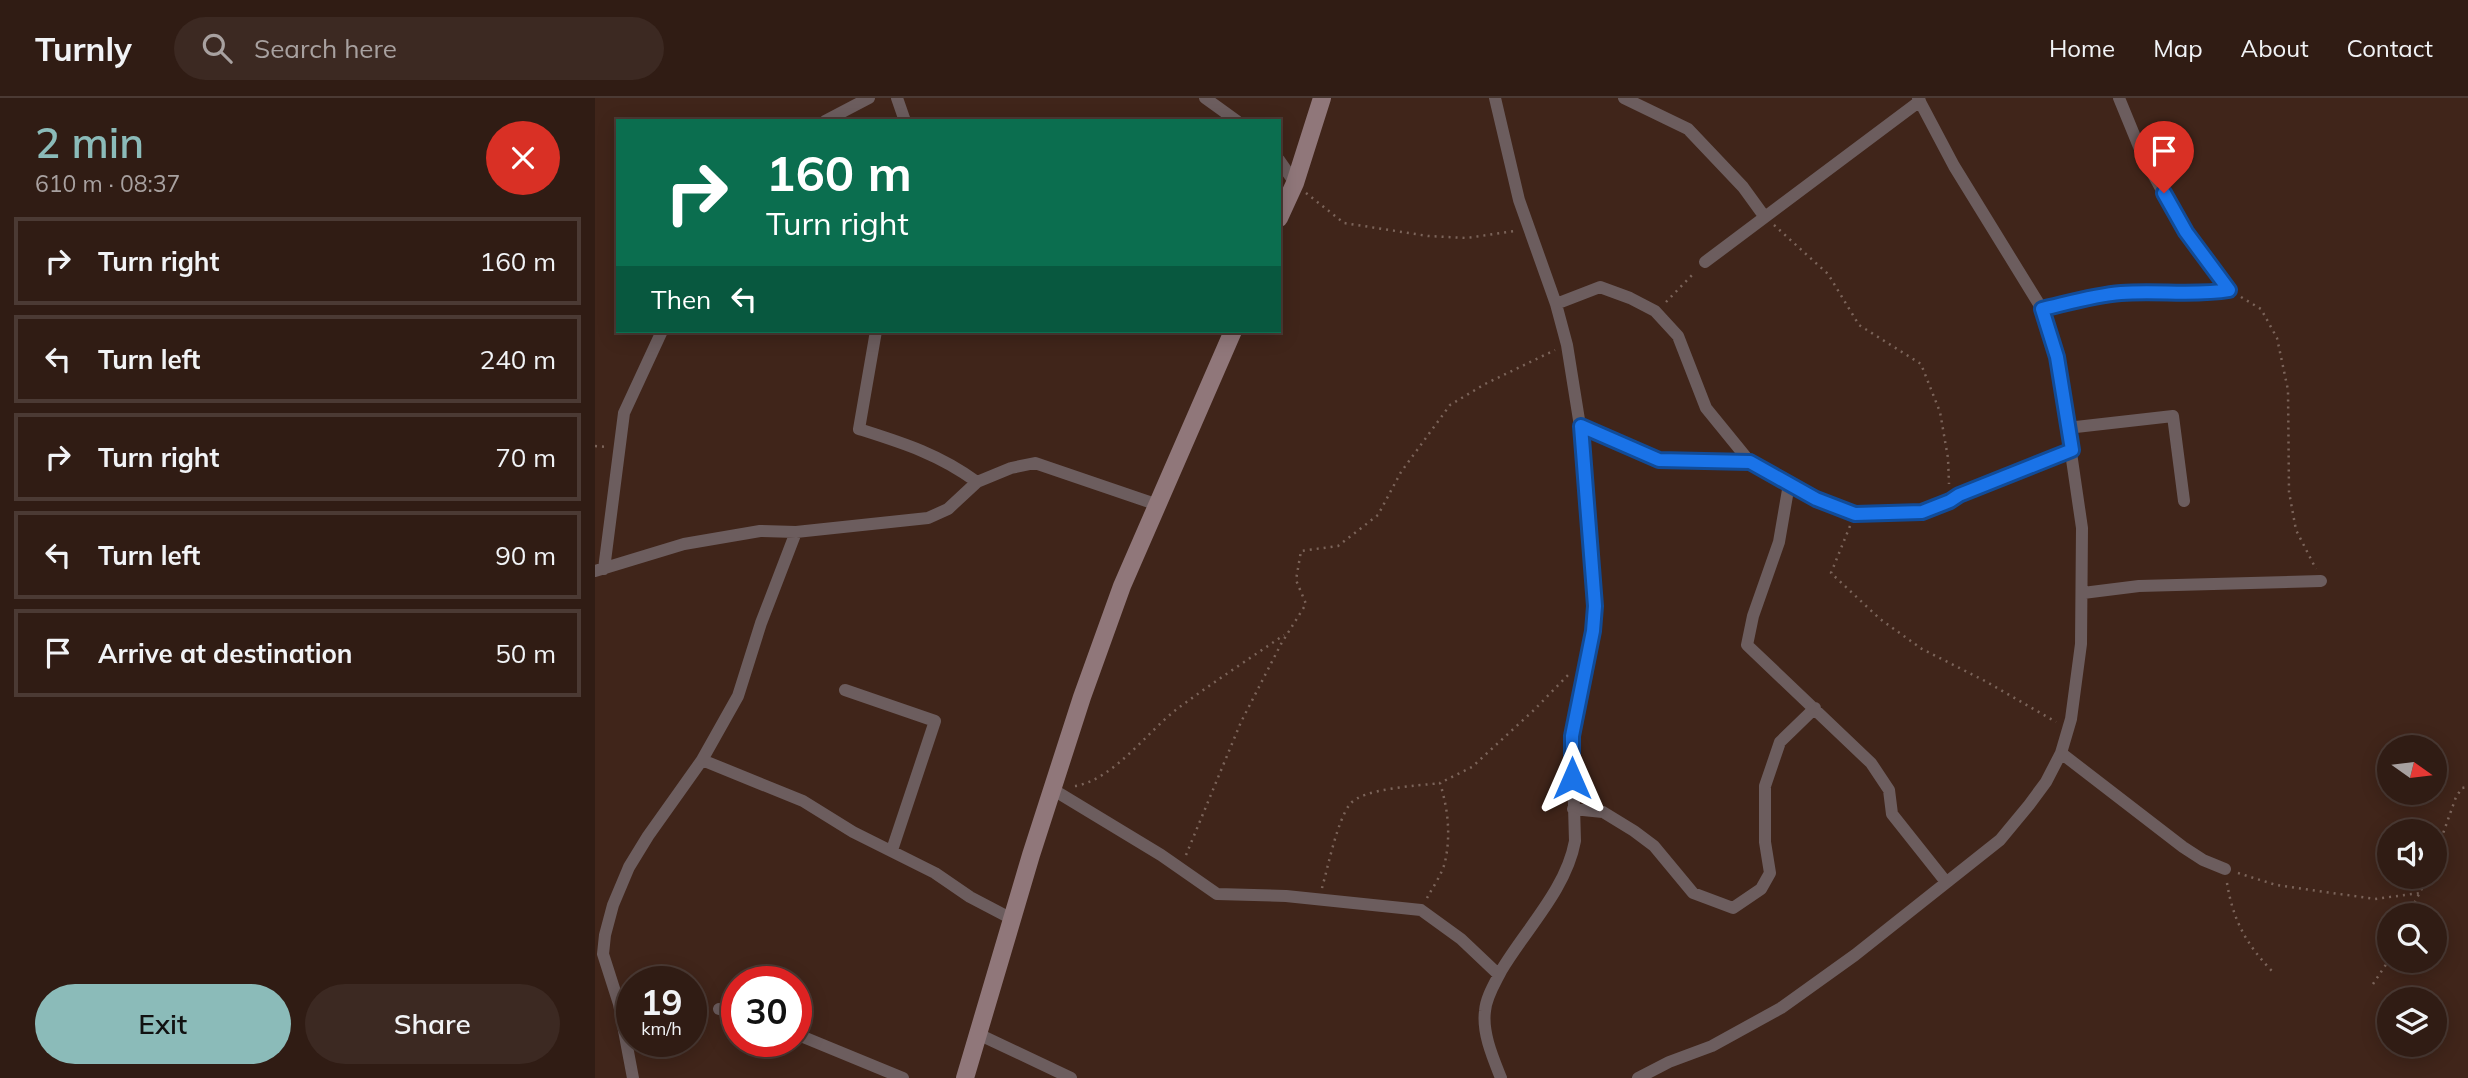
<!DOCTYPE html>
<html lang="en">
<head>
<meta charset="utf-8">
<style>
  body { margin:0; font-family:Mulish,sans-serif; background:#3c2922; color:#f1f3f6; height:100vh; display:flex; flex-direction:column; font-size:26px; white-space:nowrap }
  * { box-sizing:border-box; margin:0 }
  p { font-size:23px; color:#a8a1a0 }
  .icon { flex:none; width:38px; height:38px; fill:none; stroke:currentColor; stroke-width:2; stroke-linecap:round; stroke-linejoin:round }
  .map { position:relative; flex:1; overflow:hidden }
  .details { display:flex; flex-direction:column; background:#301c14; width:595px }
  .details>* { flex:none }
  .top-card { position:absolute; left:21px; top:21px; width:665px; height:214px; border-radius:0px; box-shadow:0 4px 18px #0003,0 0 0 2px #4b3a34; background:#0b6e4f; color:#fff; overflow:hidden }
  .needle { width:46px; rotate:104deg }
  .tools { position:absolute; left:1782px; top:637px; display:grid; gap:14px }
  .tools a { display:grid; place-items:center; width:70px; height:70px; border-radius:50%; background:#301c14; box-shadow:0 4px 18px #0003,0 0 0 2px #4b3a34; font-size:35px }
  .speed { position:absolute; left:21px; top:868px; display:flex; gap:14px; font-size:35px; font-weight:700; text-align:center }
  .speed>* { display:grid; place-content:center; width:91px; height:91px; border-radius:50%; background:#301c14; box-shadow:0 4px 18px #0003,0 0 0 2px #4b3a34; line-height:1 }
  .speed small { font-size:18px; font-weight:400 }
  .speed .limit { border:10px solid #d22; background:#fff; color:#111 }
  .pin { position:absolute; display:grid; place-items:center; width:60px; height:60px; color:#fff; margin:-72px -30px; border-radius:50% 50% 50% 0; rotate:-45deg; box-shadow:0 0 7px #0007 }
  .pin .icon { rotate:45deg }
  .me { position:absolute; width:77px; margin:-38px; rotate:0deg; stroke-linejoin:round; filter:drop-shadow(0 0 5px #0008) }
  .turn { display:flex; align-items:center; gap:24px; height:147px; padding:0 35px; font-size:32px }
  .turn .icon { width:91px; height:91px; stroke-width:2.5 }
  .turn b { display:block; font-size:49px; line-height:60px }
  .then { display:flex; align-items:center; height:66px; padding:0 35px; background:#0003; gap:14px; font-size:26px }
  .round { display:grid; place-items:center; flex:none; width:74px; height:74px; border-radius:37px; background:#3c2922 }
  .headline { display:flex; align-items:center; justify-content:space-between; height:119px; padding:0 35px }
  h1 { font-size:42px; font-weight:600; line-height:52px; color:#8bbbb9 }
  .action { display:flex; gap:14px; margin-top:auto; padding:14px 35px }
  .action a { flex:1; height:80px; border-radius:42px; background:#8bbbb9; color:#111; font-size:28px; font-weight:600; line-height:80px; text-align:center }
  .action a+a { background:#3c2922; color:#f1f3f6 }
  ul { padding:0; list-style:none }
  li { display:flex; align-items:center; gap:21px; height:88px; margin:0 14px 10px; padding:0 21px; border:4px solid #4b3a34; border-radius:0px }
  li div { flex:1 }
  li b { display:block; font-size:26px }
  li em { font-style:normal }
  header { display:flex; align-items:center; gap:42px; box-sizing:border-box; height:98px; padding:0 35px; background:#301c14; border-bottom:2px solid #4b3a34 }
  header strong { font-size:33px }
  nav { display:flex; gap:38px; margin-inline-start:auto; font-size:24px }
  .search { width:490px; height:63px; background:#3c2922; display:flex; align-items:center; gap:18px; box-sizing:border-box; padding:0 24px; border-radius:38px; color:#a8a1a0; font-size:26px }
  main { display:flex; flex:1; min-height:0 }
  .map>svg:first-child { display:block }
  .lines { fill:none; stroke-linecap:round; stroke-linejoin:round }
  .path { stroke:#7b645a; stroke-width:2.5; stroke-dasharray:2 5; stroke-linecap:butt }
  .street { stroke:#6c5d5e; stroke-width:12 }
  .secondary { stroke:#90777a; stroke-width:18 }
  .route-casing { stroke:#114b97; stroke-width:18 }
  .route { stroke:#1a73e8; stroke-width:12 }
</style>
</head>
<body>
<header>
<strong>Turnly</strong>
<div class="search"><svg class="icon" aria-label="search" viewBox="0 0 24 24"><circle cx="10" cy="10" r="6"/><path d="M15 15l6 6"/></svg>Search here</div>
<nav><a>Home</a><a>Map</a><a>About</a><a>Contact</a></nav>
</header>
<main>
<section class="details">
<div class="headline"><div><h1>2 min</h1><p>610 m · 08:37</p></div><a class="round" style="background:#d93025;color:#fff"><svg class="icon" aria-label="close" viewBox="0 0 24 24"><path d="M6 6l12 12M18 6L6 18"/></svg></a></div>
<ul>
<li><svg class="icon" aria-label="right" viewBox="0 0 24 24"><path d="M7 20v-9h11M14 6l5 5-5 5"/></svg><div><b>Turn right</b></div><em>160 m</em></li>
<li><svg class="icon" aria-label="left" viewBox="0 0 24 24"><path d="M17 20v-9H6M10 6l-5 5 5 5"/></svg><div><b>Turn left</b></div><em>240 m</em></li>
<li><svg class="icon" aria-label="right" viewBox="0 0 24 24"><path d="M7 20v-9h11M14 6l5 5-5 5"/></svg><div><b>Turn right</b></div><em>70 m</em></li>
<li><svg class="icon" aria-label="left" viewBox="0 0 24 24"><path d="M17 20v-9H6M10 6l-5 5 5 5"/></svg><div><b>Turn left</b></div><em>90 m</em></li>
<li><svg class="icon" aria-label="arrive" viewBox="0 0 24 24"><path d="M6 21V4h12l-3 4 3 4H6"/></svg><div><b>Arrive at destination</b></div><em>50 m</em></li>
</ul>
<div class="action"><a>Exit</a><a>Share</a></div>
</section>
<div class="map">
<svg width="1873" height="980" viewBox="0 0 1873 980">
  <rect width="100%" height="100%" fill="#40251a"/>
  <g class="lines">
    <path class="path" d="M711 95 749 125 833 138 872 140 920 133
      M1179 127 1233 176 1264 227 1326 266 1345 314 1353 360 1354 386
      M1646 199 1666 211 1682 240 1693 292 1694 394 1701 432 1721 471
      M1071 204 1100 174
      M0 348 13 349
      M1255 428 1236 475 1285 521 1327 551 1392 584 1461 624
      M480 688C518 682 552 634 582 611 617 585 654 561 689 537
      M591 757 646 624 686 546 711 506 701 482 706 453 743 448 783 417 806 374 855 307 890 286 960 252
      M1839 761 1861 699 1867 690 1873 689
      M1643 775 1681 787 1780 801 1825 795
      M1632 785C1638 822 1651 846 1677 873
      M727 790C733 769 742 723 755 706 768 690 823 688 845 685
      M832 800C838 789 847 776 850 764 856 737 853 711 845 685L877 669 939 612 976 574
      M1813 817 1833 779
      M1778 886 1794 862"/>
    <path class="street" d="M302 0 310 23
      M610 0 642 23
      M900 0 924 102 961 206 972 247 989 353 1000 507 998 533 977 638 980 743C971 792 930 832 906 873 900 885 891 899 890 913 887 935 898 960 906 980
      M1029 0 1093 31 1148 89 1169 118
      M230 23 274 0
      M684 62 700 85
      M1110 164 1325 3
      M961 206 1005 189 1035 200 1060 213 1083 238 1111 310 1155 364 1221 401 1260 416 1327 414 1355 403 1364 396 1477 352
      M1447 211 1523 195 1578 193 1616 195 1634 192 1590 134 1547 56 1524 0
      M281 233 264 331C308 345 344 356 382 384
      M986 328 1064 362 1155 364
      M1472 330 1578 318 1589 403
      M1194 386 1184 444 1158 518 1152 547 1276 665 1294 692 1297 716 1351 784
      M9 471 29 315 67 233
      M0 473 89 446 165 433 201 434 333 420 353 411 382 384 416 370 440 365 563 407
      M1488 495 1544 488 1726 483
      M250 592 340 623 297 752
      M1466 655 1588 749 1608 762 1630 771
      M107 662 208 703 258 734 340 775 375 799 417 821
      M457 691 566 757 622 796 691 798 826 812 866 841 904 877
      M978 711 1008 714 1039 733 1059 748 1098 795 1138 810 1166 791 1175 775 1170 744V688L1185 644 1220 610
      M124 911 142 915
      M201 936 308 980
      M383 936 476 980
      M38 980 24 906 8 856 10 837 18 807 34 769 53 738 107 662 143 598 166 525 201 434
      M1043 980 1074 964 1117 948 1186 910 1260 857 1405 742 1434 707 1451 684 1466 655 1476 621 1486 546 1487 430 1462 259 1447 211 1359 68 1323 0"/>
    <path class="secondary" d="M684 120 700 85 727 0
      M370 980 436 757 487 599 527 488 638 233"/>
  </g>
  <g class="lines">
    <defs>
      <path id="route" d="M977 680V638L998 533 1000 508 986 328 1064 362 1155 364 1221 401 1260 416 1327 414 1355 403 1364 397 1477 352 1462 259 1447 211C1473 205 1500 197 1526 195 1561 192 1600 198 1634 192L1591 134 1569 95"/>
    </defs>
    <use href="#route" class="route-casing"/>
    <use href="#route" class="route"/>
  </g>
</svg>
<div class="tools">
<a><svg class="needle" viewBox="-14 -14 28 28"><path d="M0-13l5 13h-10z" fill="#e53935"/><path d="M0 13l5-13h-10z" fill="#a8a1a0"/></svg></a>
<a><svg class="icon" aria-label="sound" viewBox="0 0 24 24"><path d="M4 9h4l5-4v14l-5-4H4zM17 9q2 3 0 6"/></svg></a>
<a><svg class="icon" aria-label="search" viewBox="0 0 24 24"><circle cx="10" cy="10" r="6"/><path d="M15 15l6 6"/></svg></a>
<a><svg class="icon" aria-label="layers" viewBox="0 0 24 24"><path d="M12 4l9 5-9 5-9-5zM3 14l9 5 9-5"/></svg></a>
</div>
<div class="speed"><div>19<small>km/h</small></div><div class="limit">30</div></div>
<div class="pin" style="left:1569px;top:95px;background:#d93025"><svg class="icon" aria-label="arrive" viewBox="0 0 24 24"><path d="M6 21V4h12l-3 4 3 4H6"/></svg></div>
<svg class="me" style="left:977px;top:680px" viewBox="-20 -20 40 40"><path d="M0-17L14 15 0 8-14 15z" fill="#1a73e8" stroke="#fff" stroke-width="4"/></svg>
<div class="top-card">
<div class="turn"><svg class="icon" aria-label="right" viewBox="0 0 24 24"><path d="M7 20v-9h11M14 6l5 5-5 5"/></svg><div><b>160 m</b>Turn right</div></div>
<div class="then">Then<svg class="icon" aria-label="left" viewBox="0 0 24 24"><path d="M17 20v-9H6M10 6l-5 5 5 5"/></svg></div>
</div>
</div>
</main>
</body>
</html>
